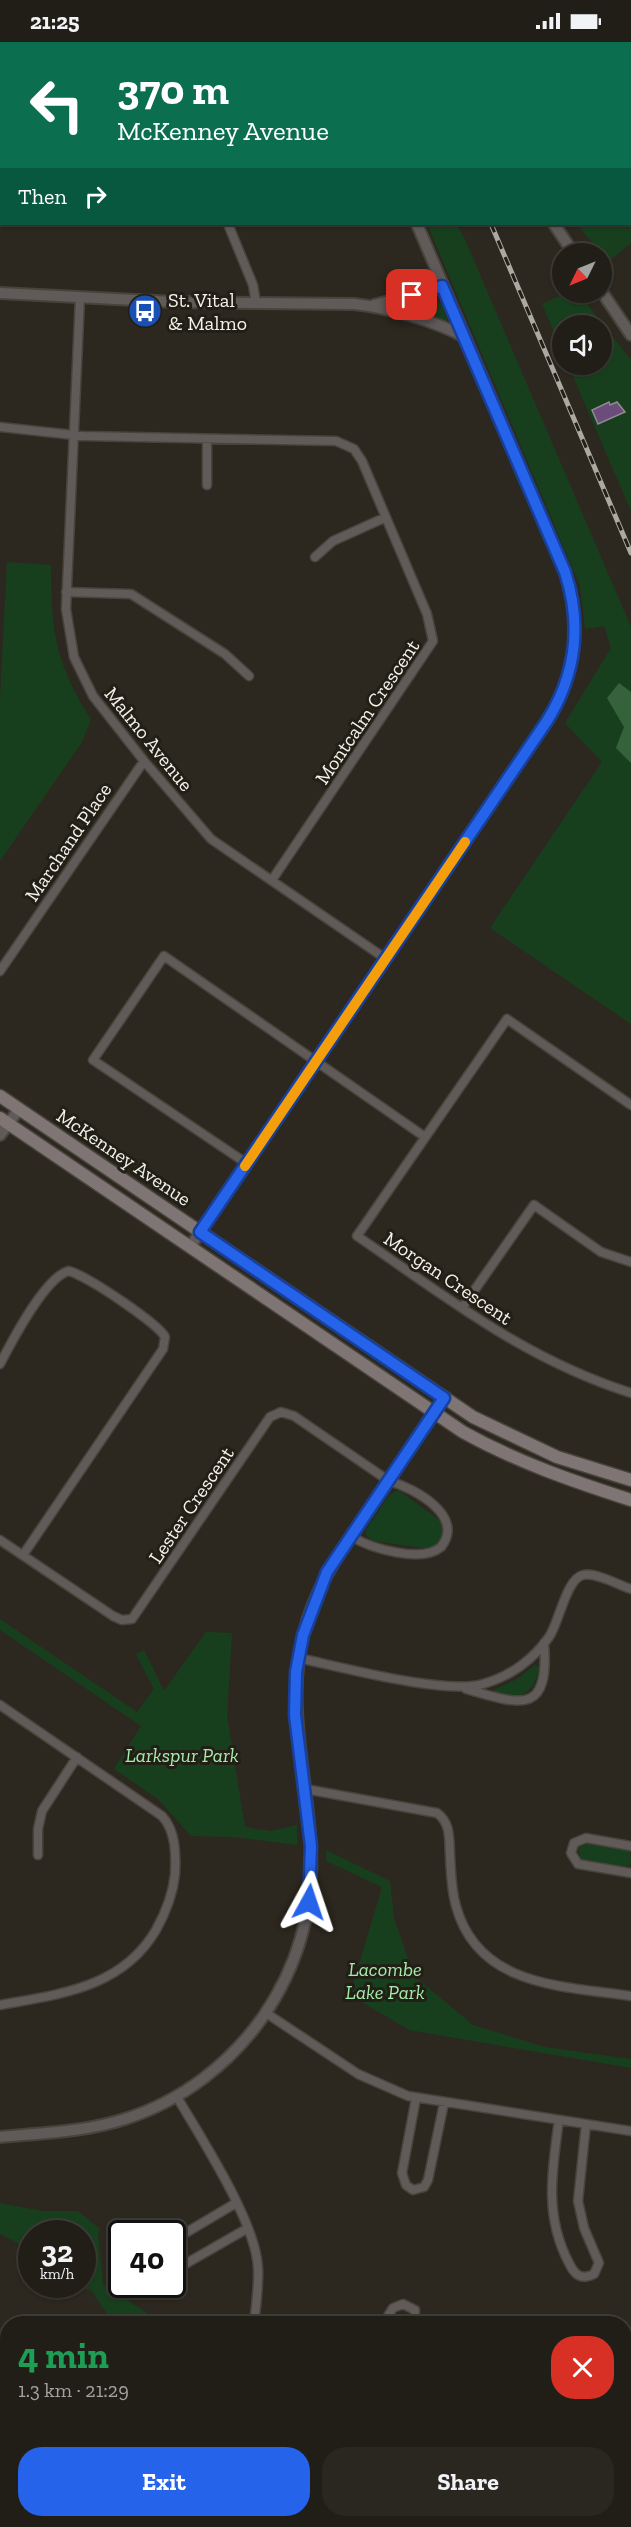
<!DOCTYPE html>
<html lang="en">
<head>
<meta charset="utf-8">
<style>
  body { margin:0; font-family:"Zilla Slab",serif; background:#292720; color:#f1f3f6; height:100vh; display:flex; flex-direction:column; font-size:22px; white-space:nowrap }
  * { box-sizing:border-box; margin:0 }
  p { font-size:20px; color:#a2a2a1 }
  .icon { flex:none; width:33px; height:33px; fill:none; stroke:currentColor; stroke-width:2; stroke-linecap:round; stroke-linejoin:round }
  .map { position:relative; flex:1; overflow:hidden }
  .drawer { position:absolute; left:0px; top:2274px; width:632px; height:212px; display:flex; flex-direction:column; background:#211e17; border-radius:24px 24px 0 0; box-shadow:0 2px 4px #0004,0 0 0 2px #3e3c36 }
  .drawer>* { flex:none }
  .hud { position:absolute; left:0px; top:0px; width:632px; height:183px; box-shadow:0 2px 4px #0004,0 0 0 2px #3e3c36; background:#0b6e4f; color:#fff; overflow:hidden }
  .needle { width:39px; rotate:227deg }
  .buttons { position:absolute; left:552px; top:201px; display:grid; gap:12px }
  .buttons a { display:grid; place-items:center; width:60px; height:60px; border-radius:50%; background:#211e17; box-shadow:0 2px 4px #0004,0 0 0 2px #3e3c36; font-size:30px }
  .speed { position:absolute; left:18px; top:2178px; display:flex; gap:12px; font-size:30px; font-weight:700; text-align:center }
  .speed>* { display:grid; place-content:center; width:78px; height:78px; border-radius:50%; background:#211e17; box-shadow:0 2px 4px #0004,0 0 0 2px #3e3c36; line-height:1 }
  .speed small { font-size:15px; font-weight:400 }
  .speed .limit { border:3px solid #111; border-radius:9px; background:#fff; color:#111 }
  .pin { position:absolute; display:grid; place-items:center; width:51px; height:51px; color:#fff; margin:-26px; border-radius:12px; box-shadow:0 3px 9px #0006 }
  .me { position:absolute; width:66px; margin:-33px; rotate:5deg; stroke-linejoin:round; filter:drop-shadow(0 0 4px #0008) }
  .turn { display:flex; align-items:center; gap:21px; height:126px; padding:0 18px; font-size:27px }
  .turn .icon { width:78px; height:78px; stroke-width:2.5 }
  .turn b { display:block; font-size:42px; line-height:51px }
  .then { display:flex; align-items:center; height:57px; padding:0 18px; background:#0003; gap:12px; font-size:22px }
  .round { display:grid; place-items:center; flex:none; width:63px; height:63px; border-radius:24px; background:#292720 }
  .head { display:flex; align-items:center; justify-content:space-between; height:102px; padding:0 18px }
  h1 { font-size:36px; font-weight:800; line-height:45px; color:#1e9e55 }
  .cta { display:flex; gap:12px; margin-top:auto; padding:12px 18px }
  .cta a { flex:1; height:69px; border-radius:24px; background:#2563eb; color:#fff; font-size:24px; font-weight:800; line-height:69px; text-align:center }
  .cta a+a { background:#292720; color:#f1f3f6 }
  .status { display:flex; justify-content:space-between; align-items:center; height:42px; padding:0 30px; background:#211e17; direction:ltr }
  .status svg { height:16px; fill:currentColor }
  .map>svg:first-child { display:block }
  .green { fill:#183f1d }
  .forest { fill:#36623b }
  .building { fill:#6c4c7a; stroke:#918a94; stroke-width:1.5 }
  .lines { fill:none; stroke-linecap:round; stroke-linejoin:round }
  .minor-casing { stroke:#48443c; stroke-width:11 }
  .tertiary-casing { stroke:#48443c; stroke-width:14 }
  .secondary-casing { stroke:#48443c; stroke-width:15 }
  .minor { stroke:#605a59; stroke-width:8 }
  .tertiary { stroke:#605a59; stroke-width:10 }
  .secondary { stroke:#7e7574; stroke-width:12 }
  .rail-casing { stroke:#aca9a2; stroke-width:5 }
  .rail { stroke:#221f16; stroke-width:3; stroke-dasharray:9; stroke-linecap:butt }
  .route-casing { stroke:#184099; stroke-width:15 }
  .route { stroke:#2563eb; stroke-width:10 }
  .slow { stroke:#f59e0b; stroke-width:10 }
  .labels { text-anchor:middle; stroke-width:6; stroke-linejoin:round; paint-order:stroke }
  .poi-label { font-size:20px; fill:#f4f2ec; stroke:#221f16; text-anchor:start }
  .street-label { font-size:20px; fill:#f4f2ec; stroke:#221f16 }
  .park-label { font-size:20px; font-style:italic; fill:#a6ebab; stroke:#221f16 }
</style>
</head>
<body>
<div class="status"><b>21:25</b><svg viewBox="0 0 49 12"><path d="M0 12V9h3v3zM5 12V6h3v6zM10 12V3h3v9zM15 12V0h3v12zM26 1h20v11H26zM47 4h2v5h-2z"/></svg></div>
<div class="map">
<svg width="631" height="2485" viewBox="0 0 631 2485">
  <rect width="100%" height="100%" fill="#2c281f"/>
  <path class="green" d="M427 0H631V201L608 220 577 182H630V2Z
    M427 182H456L464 195 631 585V982L490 886 602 720 565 681 611 606 604 584 585 587 580 544Z
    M566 251H578L631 318V469L568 323 602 322V284H562V309L542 262Z
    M431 257 442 262 448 280 403 268Z
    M7 520 51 523C51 591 55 619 91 678L82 700 0 819V657Z
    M398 1448 442 1480 443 1495 431 1507 372 1499 366 1493V1488L389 1453Z
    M0 1577 137 1670 154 1647 136 1612 144 1608 164 1649 206 1590 232 1591 227 1674 245 1785 271 1789 297 1783V1803L234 1795 191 1794 158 1757 114 1727 141 1684 0 1588Z
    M535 1623 539 1625C536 1651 517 1662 493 1648L517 1637Z
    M586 1802 630 1809 631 1823 624 1825 581 1817 578 1806Z
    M326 1808 390 1839 394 1876 414 1934 473 1983 545 2005 631 2017V2026L409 1988 350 1953 382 1845 326 1819Z
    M0 2161 42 2169H78L100 2187 98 2192 103 2242 162 2281H113L91 2248 45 2243 82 2242V2192H32L31 2241 28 2240 20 2202 0 2192Z
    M624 2449H631V2485H613V2478H624Z
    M208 2478H547L564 2485H208Z"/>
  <path class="forest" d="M619 641 631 650V721L616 706 624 685 607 656Z
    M351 2478H547L564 2485H337Z"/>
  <path class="building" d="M609 360 610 363 617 360 625 370 598 382 592 368Z"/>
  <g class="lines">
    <defs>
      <path id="minor" d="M93 2 94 0
        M0 11H2
        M0 140 2 138
        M228 182 253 243 256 261
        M80 255 66 567 74 615 93 654 144 719 211 797 386 917
        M0 385 83 394 336 399 354 407 362 419 427 572 433 599 272 838
        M207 443V398
        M315 515 333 499 384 476
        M66 550 131 552 225 612 249 634
        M0 929 144 719
        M631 1063 507 977 357 1194C448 1256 524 1317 631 1351
        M246 1121 93 1018 164 914 425 1095
        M462 1266 534 1163 601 1210 631 1220
        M0 1322C12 1299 44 1237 68 1229 83 1231 159 1282 165 1295L163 1307 23 1513
        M0 1498 113 1574 122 1578 132 1577 270 1375 281 1370 294 1374 389 1439C414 1446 466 1474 441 1505 422 1521 371 1507 351 1494
        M298 1616C341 1625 444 1653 483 1642 509 1635 533 1618 549 1595 559 1581 566 1537 583 1533 596 1530 618 1543 631 1547
        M466 1647C519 1662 550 1675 544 1601
        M0 1663 162 1774C176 1789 176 1813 175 1832 173 1852 166 1870 156 1888 122 1946 60 1952 0 1963
        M305 1747 437 1771C451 1781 449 1797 450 1813 451 1830 451 1847 456 1864 478 1945 563 1944 631 1954
        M631 1804 586 1796 574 1801 571 1811 578 1822 631 1831
        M38 1813V1787L42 1769 77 1715
        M266 1971 358 2032 408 2054 631 2089
        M177 2055C201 2096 256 2180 258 2226 259 2244 256 2263 254 2282
        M416 2056 402 2131 406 2143 413 2148 424 2145 428 2138 444 2061
        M559 2078C552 2128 544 2174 569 2221 574 2232 581 2239 594 2232L599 2221 584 2186 578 2159 586 2082
        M172 2199 236 2161
        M172 2215 180 2221H187L248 2186
        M383 2282 393 2266 403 2262 415 2268 414 2282
        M0 2401 8 2389
        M624 2435 631 2433
        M93 2485 98 2478
        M118 2485 138 2478"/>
      <path id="tertiary" d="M310 0 312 2
        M554 182 574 212
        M602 250 631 293
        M0 251 174 260 354 262C390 266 432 278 465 295
        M374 263 442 245
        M0 1093 19 1067
        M190 1205 547 679C576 632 582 582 565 530L417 182
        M0 2095C42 2091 85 2090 125 2077 240 2040 318 1928 311 1808 308 1736 286 1666 303 1594 314 1544 345 1503 373 1462 397 1427 420 1391 444 1356"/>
      <path id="secondary" d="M0 1054 473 1375 557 1415 631 1438
        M0 1076 463 1390C517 1420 572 1439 631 1458"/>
    </defs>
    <use href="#minor" class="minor-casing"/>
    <use href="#tertiary" class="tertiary-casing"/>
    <use href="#secondary" class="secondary-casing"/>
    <use href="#minor" class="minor"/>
    <use href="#tertiary" class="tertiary"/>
    <use href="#secondary" class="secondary"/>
    <defs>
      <path id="rail" d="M414 0 415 2
        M491 182 631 511"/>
    </defs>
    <use href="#rail" class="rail-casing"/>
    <use href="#rail" class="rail"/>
  </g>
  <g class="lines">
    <defs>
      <path id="route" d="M309 1860 311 1804 295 1673 296 1630 303 1593 327 1530 444 1356 200 1190 547 679C576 633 582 582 565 530L442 244 412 253"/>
    </defs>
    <use href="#route" class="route-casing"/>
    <use href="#route" class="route"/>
    <path class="slow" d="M245 1124 465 800"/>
  </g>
  <defs>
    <symbol id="bus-disc" viewBox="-11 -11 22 22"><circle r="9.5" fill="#1a4fb4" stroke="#221f16"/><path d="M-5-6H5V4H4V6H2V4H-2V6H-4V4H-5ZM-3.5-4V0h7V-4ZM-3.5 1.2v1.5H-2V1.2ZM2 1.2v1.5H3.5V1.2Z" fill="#fff"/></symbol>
  </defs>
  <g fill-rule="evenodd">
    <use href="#bus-disc" x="126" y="250" width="38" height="38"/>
  </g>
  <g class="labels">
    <g class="poi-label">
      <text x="168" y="265">St. Vital<tspan x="168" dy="23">&amp; Malmo</tspan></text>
    </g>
    <g class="street-label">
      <text transform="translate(367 670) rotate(-56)" y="7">Montcalm Crescent</text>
      <text transform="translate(149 697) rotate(51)" y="7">Malmo Avenue</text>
      <text transform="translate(68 800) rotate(-56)" y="7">Marchand Place</text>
      <text transform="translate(124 1115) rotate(34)" y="7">McKenney Avenue</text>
      <text transform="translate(448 1236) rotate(34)" y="7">Morgan Crescent</text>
      <text transform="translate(191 1463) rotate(-56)" y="7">Lester Crescent</text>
    </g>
    <g class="park-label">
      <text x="182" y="1720">Larkspur Park</text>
      <text x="385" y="1934">Lacombe<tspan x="385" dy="23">Lake Park</tspan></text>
    </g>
  </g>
</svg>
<div class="buttons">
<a><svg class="needle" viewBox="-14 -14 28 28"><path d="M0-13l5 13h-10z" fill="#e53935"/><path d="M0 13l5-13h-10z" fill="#a2a2a1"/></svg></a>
<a><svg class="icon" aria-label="sound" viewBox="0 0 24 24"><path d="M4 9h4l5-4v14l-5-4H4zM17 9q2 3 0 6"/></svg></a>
</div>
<div class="speed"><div>32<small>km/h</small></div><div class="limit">40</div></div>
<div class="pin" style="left:412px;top:253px;background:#d93025"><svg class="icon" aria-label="arrive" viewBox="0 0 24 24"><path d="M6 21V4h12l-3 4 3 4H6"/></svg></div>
<svg class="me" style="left:309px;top:1860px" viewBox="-20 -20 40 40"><path d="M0-17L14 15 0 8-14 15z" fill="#2563eb" stroke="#fff" stroke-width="4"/></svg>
<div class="hud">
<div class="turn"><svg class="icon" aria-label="left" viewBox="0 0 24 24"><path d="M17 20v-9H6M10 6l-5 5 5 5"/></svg><div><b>370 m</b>McKenney Avenue</div></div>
<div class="then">Then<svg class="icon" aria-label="right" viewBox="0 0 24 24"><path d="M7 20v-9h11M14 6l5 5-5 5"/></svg></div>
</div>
<section class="drawer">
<div class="head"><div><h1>4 min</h1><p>1.3 km · 21:29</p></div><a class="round" style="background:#d93025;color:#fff"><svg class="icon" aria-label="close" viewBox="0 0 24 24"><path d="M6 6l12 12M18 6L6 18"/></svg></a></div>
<div class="cta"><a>Exit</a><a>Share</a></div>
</section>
</div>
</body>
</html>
